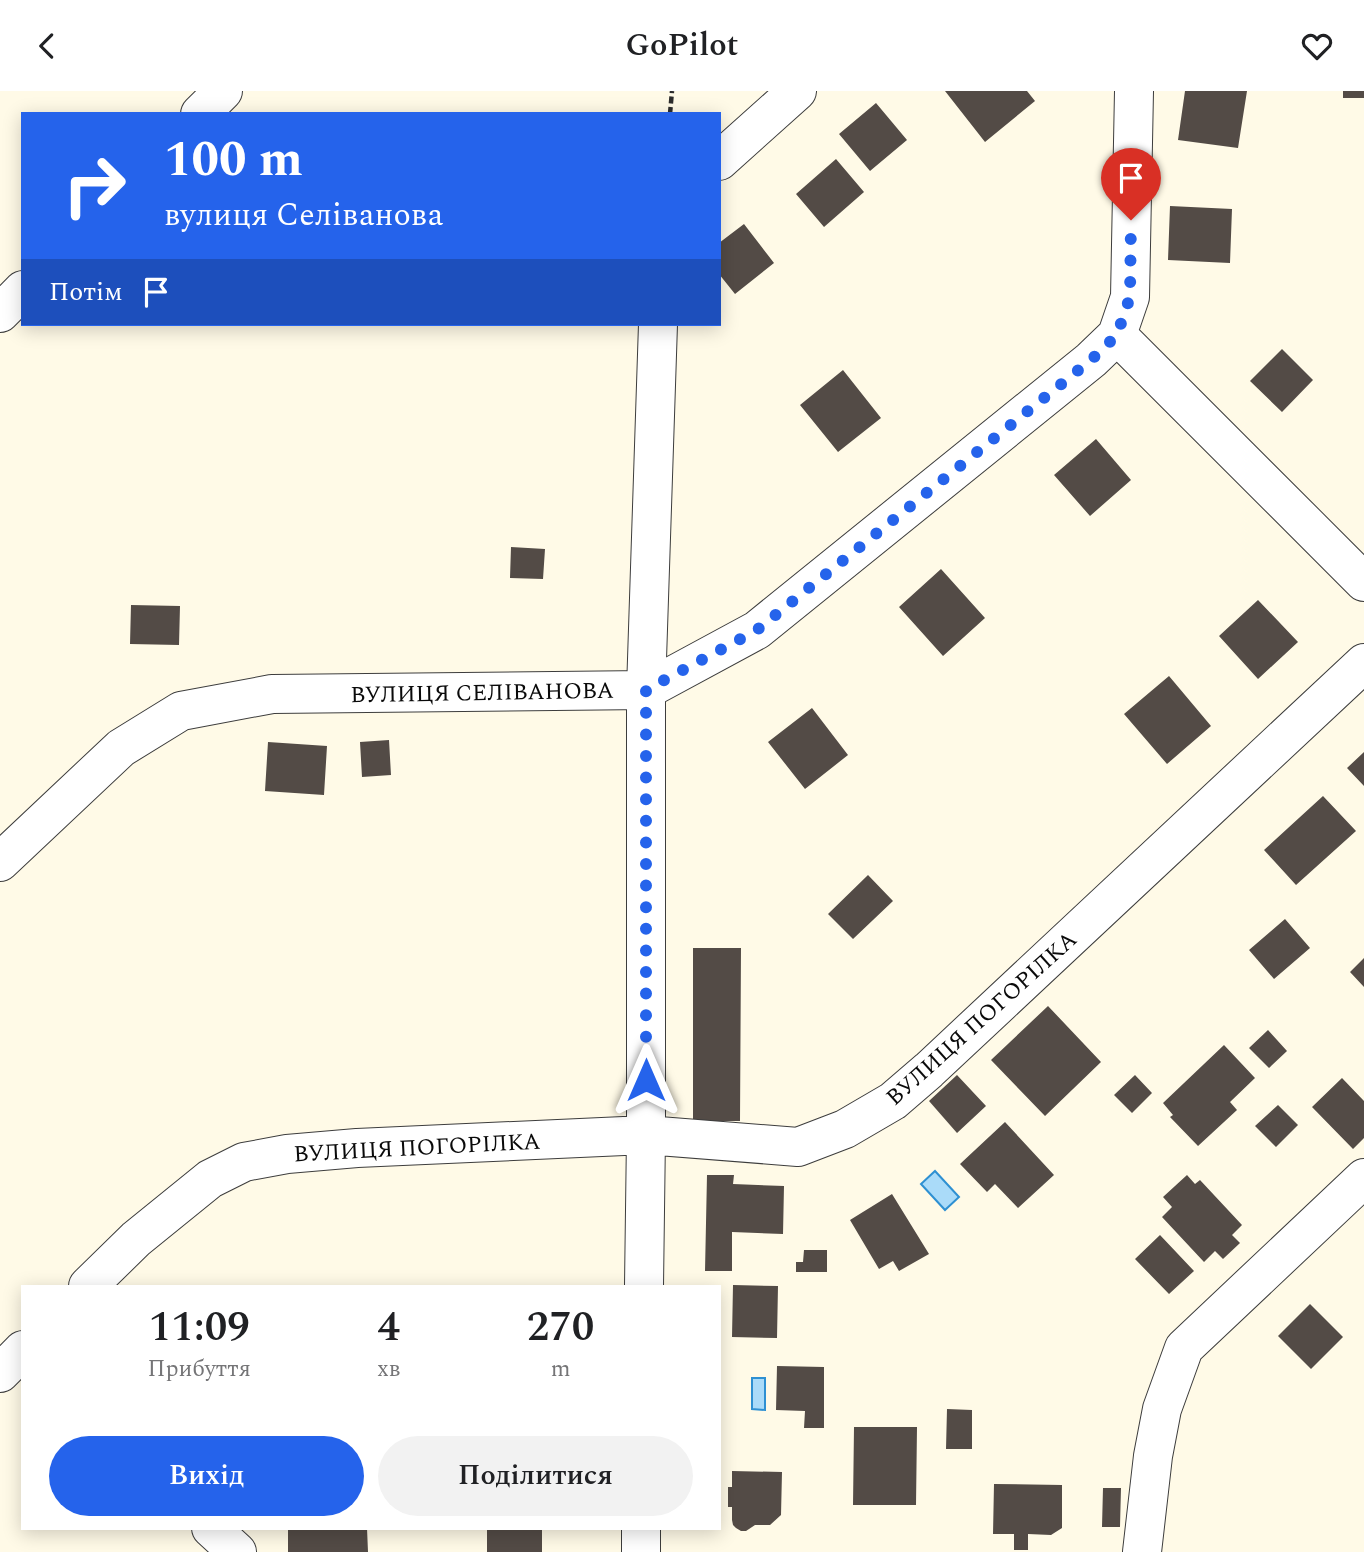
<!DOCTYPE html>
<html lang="uk">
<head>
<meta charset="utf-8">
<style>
  body { margin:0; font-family:Spectral,serif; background:#f2f2f2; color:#202124; height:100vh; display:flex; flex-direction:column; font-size:26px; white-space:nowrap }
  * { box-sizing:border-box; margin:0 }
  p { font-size:23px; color:#757577 }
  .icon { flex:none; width:38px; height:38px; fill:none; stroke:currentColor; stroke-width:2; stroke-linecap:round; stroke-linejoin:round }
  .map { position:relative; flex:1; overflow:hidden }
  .details { position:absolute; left:21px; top:1194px; width:700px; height:245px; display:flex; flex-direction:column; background:#fff; border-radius:0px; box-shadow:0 4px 18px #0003 }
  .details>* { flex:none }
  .hud { position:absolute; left:21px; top:21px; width:700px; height:214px; border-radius:0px; box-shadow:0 4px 18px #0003; background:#2563eb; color:#fff; overflow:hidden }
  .pin { position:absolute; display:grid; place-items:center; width:60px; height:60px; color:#fff; margin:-72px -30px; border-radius:50% 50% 50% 0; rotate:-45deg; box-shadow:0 0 7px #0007 }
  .pin .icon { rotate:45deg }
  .me { position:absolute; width:77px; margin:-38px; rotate:0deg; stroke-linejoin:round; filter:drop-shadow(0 0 5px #0008) }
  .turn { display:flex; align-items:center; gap:24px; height:147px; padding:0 28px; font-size:32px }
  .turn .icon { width:91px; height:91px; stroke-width:2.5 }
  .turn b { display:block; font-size:49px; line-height:60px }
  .then { display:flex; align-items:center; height:66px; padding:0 28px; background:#0003; gap:14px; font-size:26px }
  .eta { display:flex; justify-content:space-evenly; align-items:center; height:119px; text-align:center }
  .eta b { font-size:42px; font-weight:600; line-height:49px }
  .cta { display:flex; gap:14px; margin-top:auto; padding:14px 28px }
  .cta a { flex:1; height:80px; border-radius:42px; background:#2563eb; color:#fff; font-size:28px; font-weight:600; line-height:80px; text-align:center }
  .cta a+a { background:#f2f2f2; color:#202124 }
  header { display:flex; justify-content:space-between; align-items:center; height:91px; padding:0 28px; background:#fff; font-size:32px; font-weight:600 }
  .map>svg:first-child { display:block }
  .water { fill:#aadbf9; stroke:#2e90d2; stroke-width:2 }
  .building { fill:#534b46 }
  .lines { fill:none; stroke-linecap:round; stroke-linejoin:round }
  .minor-casing { stroke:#3d3d3d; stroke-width:40 }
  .path { stroke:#2c2c2c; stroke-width:4.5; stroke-dasharray:7 3.5; stroke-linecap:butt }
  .minor { stroke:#fff; stroke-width:38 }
  .route { stroke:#2563eb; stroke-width:12; stroke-dasharray:0 21.6 }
  .labels { text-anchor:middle; stroke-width:7; stroke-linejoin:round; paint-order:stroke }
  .street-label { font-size:23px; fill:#0a0a0a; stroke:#fff }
</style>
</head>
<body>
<header><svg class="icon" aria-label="back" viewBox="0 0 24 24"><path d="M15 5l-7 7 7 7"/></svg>GoPilot<svg class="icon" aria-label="heart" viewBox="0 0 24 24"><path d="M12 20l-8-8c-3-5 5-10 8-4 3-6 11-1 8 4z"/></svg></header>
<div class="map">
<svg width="1364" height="1461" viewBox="0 0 1364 1461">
  <rect width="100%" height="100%" fill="#fffae7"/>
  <path class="water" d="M935 1080 959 1106 945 1119 921 1093Z
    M752 1287H765V1319L752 1318Z"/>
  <path class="building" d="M945 0H1027L1035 10 985 51Z
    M1185 0H1247L1238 57 1178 49Z
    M1343 0H1364V7H1343Z
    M876 12 907 49 870 80 839 43Z
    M836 68 864 101 824 136 796 103Z
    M1170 115 1232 118 1230 172 1168 169Z
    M744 133 774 172 735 203 719 183V152Z
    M1282 258 1313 289 1282 321 1250 290Z
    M843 279 881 327 838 361 800 314Z
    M1096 348 1131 389 1090 425 1054 384Z
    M511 456 545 458 543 488 510 487Z
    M941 478 985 527 943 565 899 516Z
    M1258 509 1298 551 1258 588 1219 545Z
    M131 514 180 515 179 554 130 553Z
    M1169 585 1211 635 1167 673 1124 623Z
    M812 617 848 664 805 698 768 651Z
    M389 649 391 684 362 686 360 651Z
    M268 651 327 655 324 704 265 700Z
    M1364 661V695L1347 677Z
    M1323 705 1356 740 1296 794 1264 759Z
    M868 784 893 810 853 848 828 823Z
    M1285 828 1310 857 1274 888 1249 859Z
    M693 857H741L740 1030H693Z
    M1364 867V896L1350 881Z
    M1048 915 1101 971 1045 1025 991 969Z
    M1268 939 1287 960 1269 977 1249 957Z
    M1224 954 1255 987 1230 1011 1237 1019 1198 1055 1170 1026 1173 1024 1163 1012Z
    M957 984 986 1015 957 1042 929 1010Z
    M1135 984 1152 1002 1132 1022 1114 1004Z
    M1342 987 1364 1010V1047L1353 1058 1312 1016Z
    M1278 1014 1298 1034 1276 1056 1255 1035Z
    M1005 1031 1054 1084 1018 1117 995 1093 987 1101 960 1073Z
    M707 1084H734L733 1093 784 1095 783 1143 732 1141V1180H705Z
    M1187 1084 1195 1093 1200 1089 1242 1134 1232 1144 1240 1152 1223 1168 1215 1160 1204 1171 1162 1126 1172 1116 1163 1106Z
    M892 1103 929 1163 899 1180 893 1170 879 1178 850 1129Z
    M1160 1144 1194 1180 1169 1203 1135 1168Z
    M804 1159H827V1181H796V1171H803Z
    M733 1194 778 1195 777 1247 732 1246Z
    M1310 1213 1343 1246 1311 1278 1278 1245Z
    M777 1275 824 1276V1337H804L805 1320 776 1319Z
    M947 1318 972 1319V1358H946Z
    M854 1336H917L916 1414H853Z
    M732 1380 782 1381 781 1424 770 1434H755L746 1440H741L736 1437 733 1434 732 1429V1416H728V1396H732Z
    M994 1393 1062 1394V1437L1051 1444 1028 1443V1459H1014V1443H993Z
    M1103 1397H1121L1120 1436H1102Z
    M288 1437H367L368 1461H288Z
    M487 1437H542V1461H487Z"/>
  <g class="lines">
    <defs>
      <path id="minor" d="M200 23 223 0
        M719 70 797 0
        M0 222 23 199
        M1117 244 1364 491
        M0 771 121 657 181 620 272 603 646 599 757 539 1091 269 1117 244 1130 206 1134 0
        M88 1195 136 1148 210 1088 244 1071 287 1063 357 1057 646 1044 798 1056 845 1038 893 1010 929 979 1364 572
        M644 1195 646 1044V599L658 233
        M0 1282 23 1259
        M211 1437 237 1461
        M641 1461V1437
        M1142 1461 1153 1365 1162 1318 1184 1257 1364 1087"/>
    </defs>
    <use href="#minor" class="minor-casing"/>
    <path class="path" d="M670 23 672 0"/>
    <use href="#minor" class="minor"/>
  </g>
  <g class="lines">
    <path class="route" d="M646 989V599L757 539 1091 269 1117 244 1130 206 1131 129"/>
  </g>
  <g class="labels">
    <g class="street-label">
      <text transform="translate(482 601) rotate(-1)" y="8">ВУЛИЦЯ СЕЛІВАНОВА</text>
      <text transform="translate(981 927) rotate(-42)" y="8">ВУЛИЦЯ ПОГОРІЛКА</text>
      <text transform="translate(417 1056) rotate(-3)" y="8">ВУЛИЦЯ ПОГОРІЛКА</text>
    </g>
  </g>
</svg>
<div class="pin" style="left:1131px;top:129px;background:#d93025"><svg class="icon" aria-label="arrive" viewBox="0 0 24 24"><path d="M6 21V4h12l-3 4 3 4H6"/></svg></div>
<svg class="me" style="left:646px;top:989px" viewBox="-20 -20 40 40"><path d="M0-17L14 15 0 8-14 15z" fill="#2563eb" stroke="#fff" stroke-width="4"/></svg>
<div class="hud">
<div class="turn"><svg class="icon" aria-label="right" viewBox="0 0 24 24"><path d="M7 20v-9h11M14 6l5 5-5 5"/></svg><div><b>100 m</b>вулиця Селіванова</div></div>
<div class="then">Потім<svg class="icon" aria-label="arrive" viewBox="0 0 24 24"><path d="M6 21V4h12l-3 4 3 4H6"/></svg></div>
</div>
<section class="details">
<div class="eta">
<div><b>11:09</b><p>Прибуття</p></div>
<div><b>4</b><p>хв</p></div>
<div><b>270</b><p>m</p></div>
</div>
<div class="cta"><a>Вихід</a><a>Поділитися</a></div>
</section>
</div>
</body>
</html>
